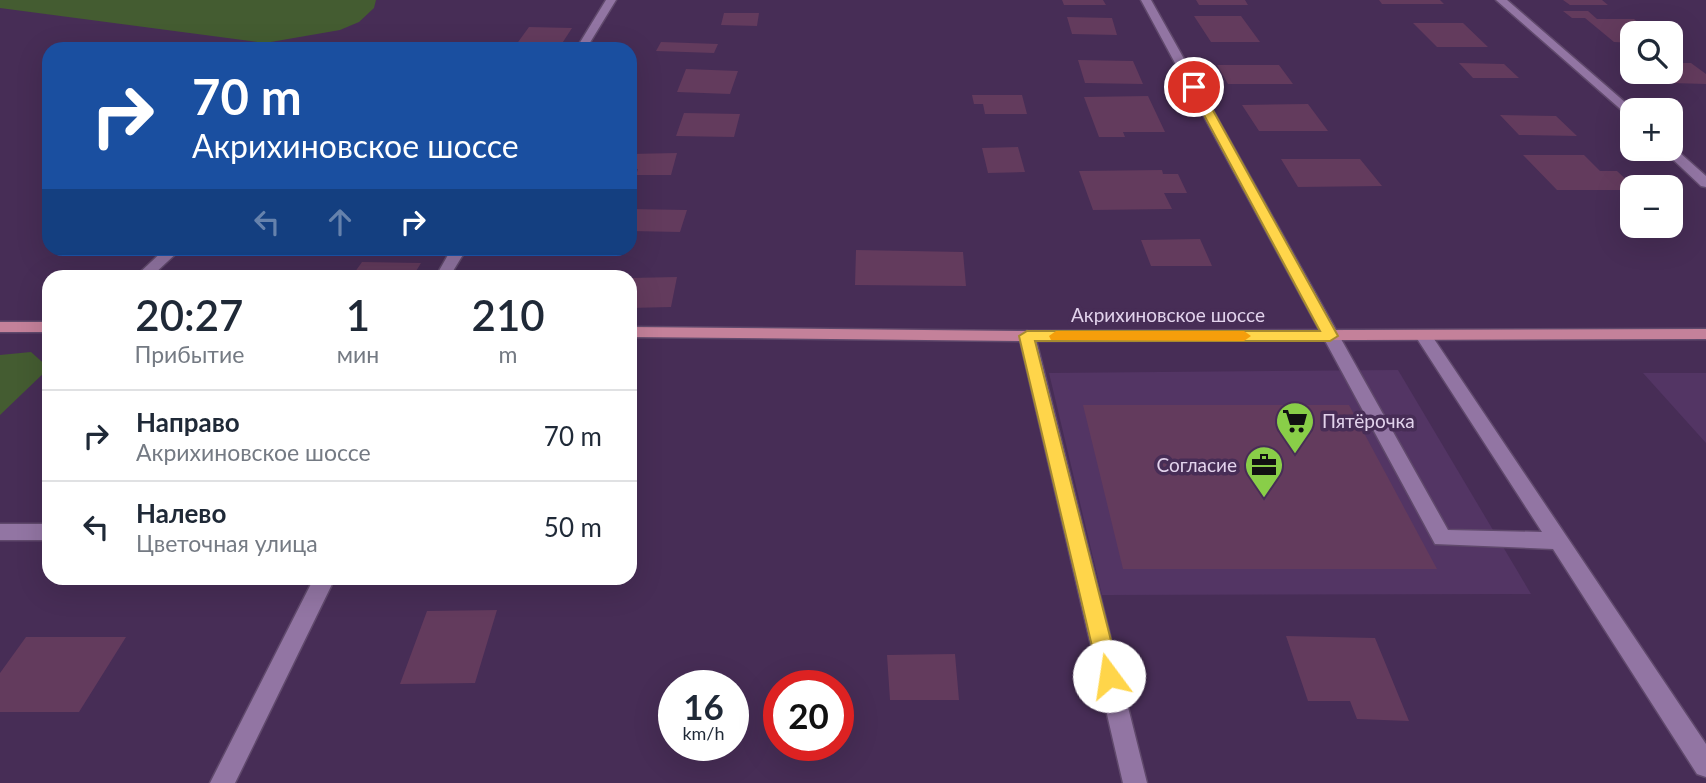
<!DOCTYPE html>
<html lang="ru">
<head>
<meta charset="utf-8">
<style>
  body { margin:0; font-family:Lato,sans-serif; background:#f6f6f7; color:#1f2937; height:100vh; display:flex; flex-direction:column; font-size:26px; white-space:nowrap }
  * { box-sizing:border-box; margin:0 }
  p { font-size:23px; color:#747a83 }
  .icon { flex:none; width:38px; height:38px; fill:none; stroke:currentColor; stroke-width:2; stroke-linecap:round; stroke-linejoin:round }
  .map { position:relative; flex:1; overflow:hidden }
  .side { position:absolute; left:42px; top:270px; width:595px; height:315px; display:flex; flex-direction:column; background:#fff; border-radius:21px; box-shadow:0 7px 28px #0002 }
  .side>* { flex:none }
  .hud { position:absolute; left:42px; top:42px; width:595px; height:214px; border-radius:21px; box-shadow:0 7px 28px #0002; background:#1a4fa0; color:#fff; overflow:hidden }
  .fabs { position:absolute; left:1620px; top:21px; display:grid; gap:14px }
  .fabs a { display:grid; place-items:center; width:63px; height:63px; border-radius:14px; background:#fff; box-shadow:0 7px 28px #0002; font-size:35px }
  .speed { position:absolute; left:658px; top:670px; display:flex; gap:14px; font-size:35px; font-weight:700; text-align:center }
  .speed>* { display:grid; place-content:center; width:91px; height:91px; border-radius:50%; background:#fff; box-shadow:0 7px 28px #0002; line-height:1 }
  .speed small { font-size:18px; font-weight:400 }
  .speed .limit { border:10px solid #d22; background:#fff; color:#111 }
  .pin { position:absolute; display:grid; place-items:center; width:60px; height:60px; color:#fff; margin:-30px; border:4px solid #fff; border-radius:50%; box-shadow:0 2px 7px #0007 }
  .me { position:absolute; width:77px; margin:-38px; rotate:346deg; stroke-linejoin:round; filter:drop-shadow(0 0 5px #0008) }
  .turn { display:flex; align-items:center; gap:24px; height:147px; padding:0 35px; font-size:32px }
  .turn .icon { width:91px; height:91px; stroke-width:2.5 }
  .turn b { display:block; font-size:49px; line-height:60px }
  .lanes { display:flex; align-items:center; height:66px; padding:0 35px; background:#0003; justify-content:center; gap:35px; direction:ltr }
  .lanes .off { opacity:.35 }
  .eta { display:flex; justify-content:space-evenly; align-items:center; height:119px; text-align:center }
  .eta b { font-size:42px; font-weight:600; line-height:49px }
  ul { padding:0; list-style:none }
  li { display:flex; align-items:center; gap:21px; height:91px; padding:0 35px; border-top:2px solid #e0e1e3 }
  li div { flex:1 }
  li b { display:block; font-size:26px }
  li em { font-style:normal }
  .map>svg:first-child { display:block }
  .built { fill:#533564 }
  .green { fill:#445c31 }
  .building { fill:#633b5d }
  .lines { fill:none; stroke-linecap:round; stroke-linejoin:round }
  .minor-casing { stroke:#60496c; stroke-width:3 }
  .major-casing { stroke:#60496c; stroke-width:3 }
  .minor { fill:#9275a3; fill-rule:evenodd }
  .major { fill:#c4819a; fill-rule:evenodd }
  .route { fill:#ffd54a; stroke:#a68a30; stroke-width:2 }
  .slow { fill:#f59e0b }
  .labels { text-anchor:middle; stroke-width:7; stroke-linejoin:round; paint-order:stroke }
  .street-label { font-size:19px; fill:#e2d3ec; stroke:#472d56 }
  .poi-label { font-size:19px; fill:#e2d3ec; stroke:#472d56; text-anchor:start }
</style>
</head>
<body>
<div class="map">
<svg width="1706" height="783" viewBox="0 0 1706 783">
  <rect width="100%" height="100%" fill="#472d56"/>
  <path class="built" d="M1398 370 1531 594 1102 595 1049 373Z
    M1643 373H1706V443Z"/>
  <path class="green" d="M0 0H376L374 8 359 22 340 30 265 43 0 8Z
    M31 352 49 368 0 415V355Z"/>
  <path class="building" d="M1062 0H1103L1106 5H1064Z
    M1196 0H1245L1248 5H1199Z
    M1379 0H1440L1444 4H1382Z
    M1563 0H1602L1608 5H1570Z
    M1563 11H1588L1597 19H1634L1652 33H1633V43L1614 42 1585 18H1572Z
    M724 13H759L757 26 721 25Z
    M1194 16H1241L1260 42H1211Z
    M1067 17 1112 18 1117 35 1072 34Z
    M1413 23H1463L1488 47H1437Z
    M529 27 572 28 561 45H545L543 49H513Z
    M661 42 718 44 714 53 656 51Z
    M1078 60 1133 61 1143 84 1085 83Z
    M1459 63 1504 64 1519 78H1473Z
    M1671 63H1691L1706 74V84L1672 83 1656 72H1671Z
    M1217 65H1279L1293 84H1228Z
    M686 69 738 71 730 94 677 92Z
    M972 95H1022L1027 114H985L983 104H974Z
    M1148 96 1165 132H1123L1125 137H1099L1084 97Z
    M1308 104 1328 131H1259L1242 105Z
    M684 113 740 114 734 137 676 136Z
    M1500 115 1556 116 1577 136 1519 135Z
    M1018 147 1025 172 988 173 982 148Z
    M677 153 671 175H636L638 169H630V154Z
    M1523 155H1584L1600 171H1617L1633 186V190H1557Z
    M1281 159H1360L1382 186 1298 187Z
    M1162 170 1163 174H1178L1187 193H1164L1172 209 1093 210 1079 171Z
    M630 209 687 210 680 232 630 231Z
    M1200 239 1212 266H1151L1141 240Z
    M856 250 963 252 966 286 855 285Z
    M362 262 421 263 413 276H352Z
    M677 277 671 307 630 308V278Z
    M1083 405H1349L1437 569H1123Z
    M497 610 475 683 400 684 427 611Z
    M1286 636 1375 638 1409 721 1357 719 1350 701H1308Z
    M26 637H126L79 712H0V673Z
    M955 654 959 700H890L887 655Z"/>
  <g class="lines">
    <defs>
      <path id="minor" d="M606 0H616L586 49H576Z
        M1141 0H1151L1448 530 1542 532 1416 337 1424 332 1430 333 1706 744V777L1697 774 1553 549 1435 544Z
        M1496 0H1507L1634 110 1633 120Z
        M1671 145 1706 176V187L1701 186 1665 152 1664 149H1671Z
        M166 248H182L152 276H136Z
        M452 248H467L450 276H436Z
        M1027 331 1035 336 1147 783H1123L1019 336Z
        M0 524H49V540H0Z
        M314 578H335L235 783H210Z"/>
      <path id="major" d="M0 322H49V332H0Z
        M630 327 1027 331 1706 329V339L1027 341 630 337Z"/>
    </defs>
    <use href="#minor" class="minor-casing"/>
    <use href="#major" class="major-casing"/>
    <use href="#minor" class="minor"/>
    <use href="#major" class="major"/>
  </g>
  <path class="route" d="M1194 84 1200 87 1338 336 1330 341H1035L1120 676 1117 682 1109 685 1102 682 1099 676 1019 336 1027 331H1320L1189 87Z"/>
  <path class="slow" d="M1056 331H1244L1251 336 1244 341 1051 340 1049 336Z"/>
  <defs>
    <symbol id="supermarket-pin" viewBox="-11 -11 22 30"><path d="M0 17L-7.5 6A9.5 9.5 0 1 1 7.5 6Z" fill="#89ce48" stroke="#472d56"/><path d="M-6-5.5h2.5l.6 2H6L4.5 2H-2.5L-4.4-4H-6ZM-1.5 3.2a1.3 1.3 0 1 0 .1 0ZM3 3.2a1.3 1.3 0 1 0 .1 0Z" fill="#111"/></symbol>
    <symbol id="office-pin" viewBox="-11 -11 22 30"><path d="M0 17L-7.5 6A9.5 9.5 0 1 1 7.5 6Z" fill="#89ce48" stroke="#472d56"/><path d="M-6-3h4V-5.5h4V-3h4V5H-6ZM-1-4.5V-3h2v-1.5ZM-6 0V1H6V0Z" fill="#111"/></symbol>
  </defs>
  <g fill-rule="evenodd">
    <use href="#supermarket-pin" x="1273" y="399" width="44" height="60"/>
    <use href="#office-pin" x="1242" y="443" width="44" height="60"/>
  </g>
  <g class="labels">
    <g class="street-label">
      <text x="1168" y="322">Акрихиновское шоссе</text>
    </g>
    <g class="poi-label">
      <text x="1322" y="428">Пятёрочка</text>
      <text x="1237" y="472" text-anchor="end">Согласие</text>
    </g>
  </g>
</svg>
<div class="fabs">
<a><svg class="icon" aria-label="search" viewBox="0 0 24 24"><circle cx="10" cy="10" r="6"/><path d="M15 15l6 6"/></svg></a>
<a>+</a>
<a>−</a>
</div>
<div class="speed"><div>16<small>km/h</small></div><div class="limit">20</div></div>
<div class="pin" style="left:1194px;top:87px;background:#d93025"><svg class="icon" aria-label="arrive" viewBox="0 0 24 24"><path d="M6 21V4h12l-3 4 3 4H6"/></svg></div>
<svg class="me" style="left:1109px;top:676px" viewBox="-20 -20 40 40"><circle r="19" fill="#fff"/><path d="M0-13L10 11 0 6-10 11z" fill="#ffd54a"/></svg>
<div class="hud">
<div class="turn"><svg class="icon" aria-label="right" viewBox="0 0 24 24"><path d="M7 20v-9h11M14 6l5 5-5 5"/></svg><div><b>70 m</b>Акрихиновское шоссе</div></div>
<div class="lanes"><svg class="icon off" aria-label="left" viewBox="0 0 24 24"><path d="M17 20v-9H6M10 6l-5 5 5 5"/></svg><svg class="icon off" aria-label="ahead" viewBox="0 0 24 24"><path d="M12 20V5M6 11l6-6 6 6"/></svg><svg class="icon" aria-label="right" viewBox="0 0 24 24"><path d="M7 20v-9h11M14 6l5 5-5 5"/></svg></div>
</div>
<section class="side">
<div class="eta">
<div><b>20:27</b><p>Прибытие</p></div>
<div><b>1</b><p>мин</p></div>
<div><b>210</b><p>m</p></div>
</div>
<ul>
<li><svg class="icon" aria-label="right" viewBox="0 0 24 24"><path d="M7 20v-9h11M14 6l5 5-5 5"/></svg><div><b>Направо</b><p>Акрихиновское шоссе</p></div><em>70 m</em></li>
<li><svg class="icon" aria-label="left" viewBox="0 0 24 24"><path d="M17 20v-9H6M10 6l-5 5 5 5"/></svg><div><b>Налево</b><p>Цветочная улица</p></div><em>50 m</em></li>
</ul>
</section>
</div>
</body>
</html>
